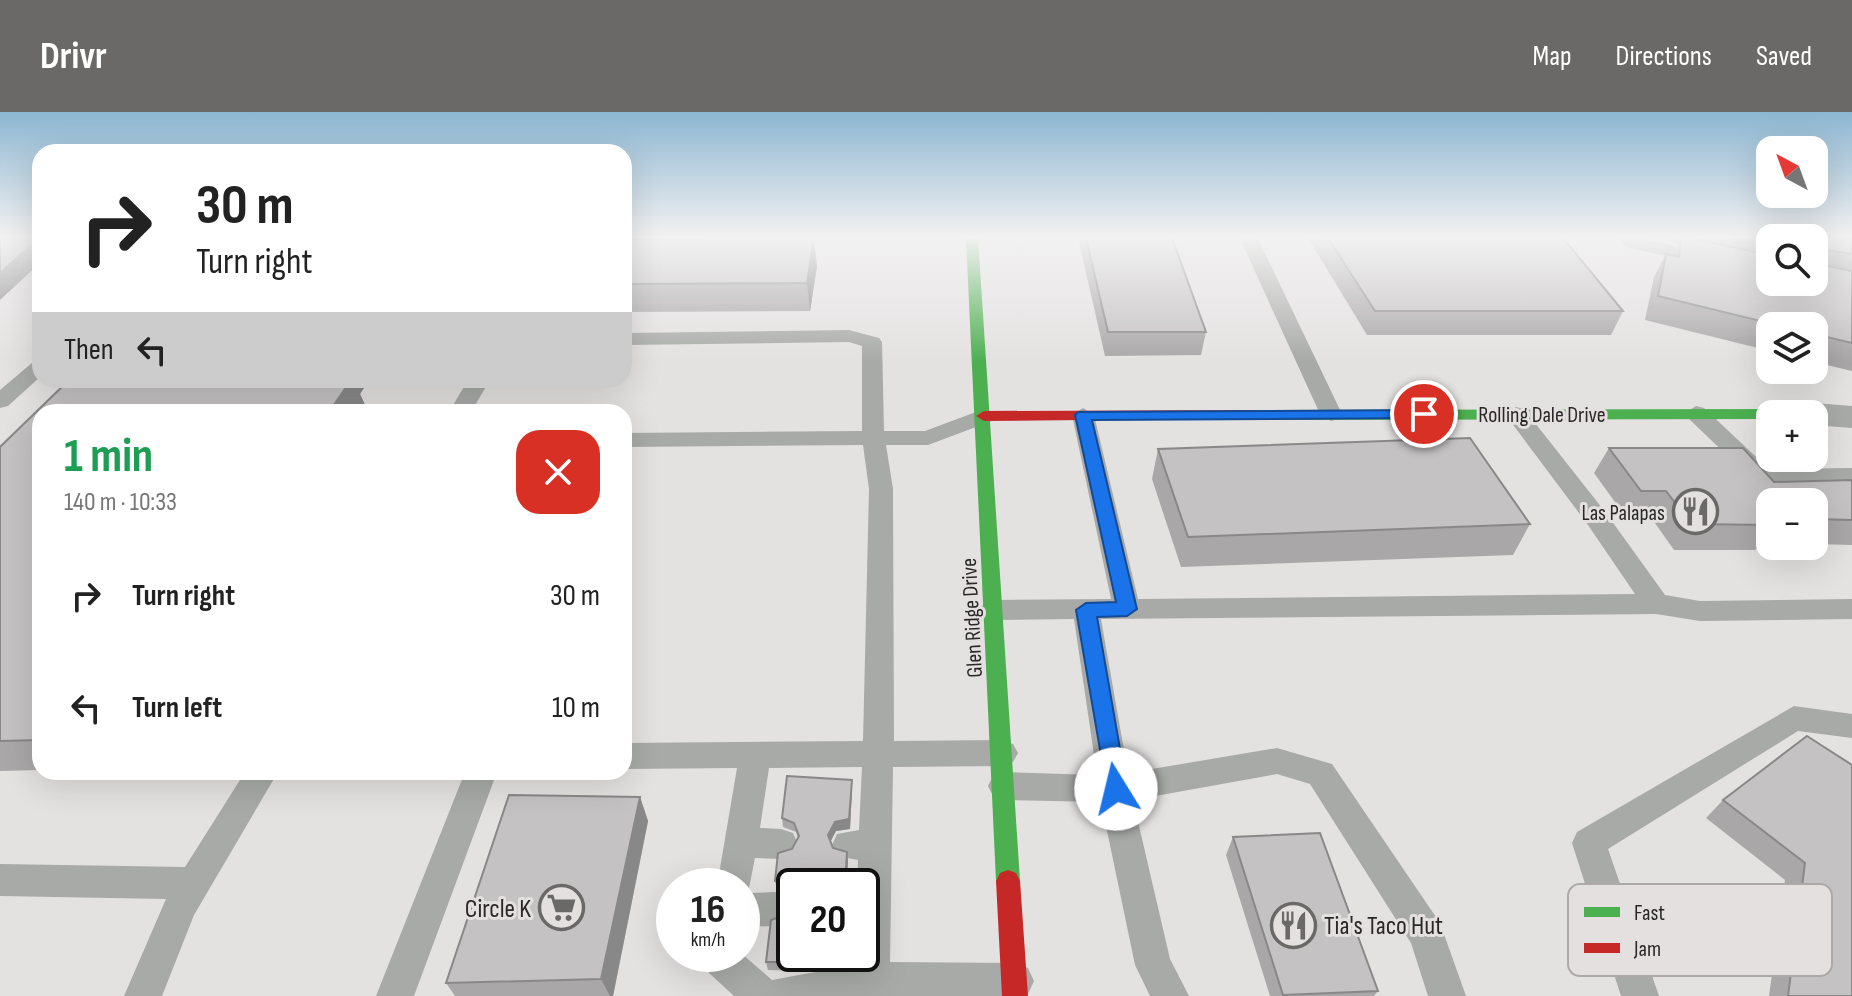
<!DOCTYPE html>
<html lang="en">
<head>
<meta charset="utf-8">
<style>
  body { margin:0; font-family:"Sofia Sans Condensed",sans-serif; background:#f6f6f6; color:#222; height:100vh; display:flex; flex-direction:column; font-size:30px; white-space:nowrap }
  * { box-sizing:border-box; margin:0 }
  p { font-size:26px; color:#767676 }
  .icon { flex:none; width:44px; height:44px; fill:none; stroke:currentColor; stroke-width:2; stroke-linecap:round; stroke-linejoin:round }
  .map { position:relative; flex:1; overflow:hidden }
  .sheet { position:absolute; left:32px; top:292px; width:600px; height:376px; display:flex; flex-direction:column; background:#fff; border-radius:24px; box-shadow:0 8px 32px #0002 }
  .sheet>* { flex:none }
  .hud { position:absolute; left:32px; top:32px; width:600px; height:244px; border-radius:24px; box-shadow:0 8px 32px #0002; background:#fff; color:#222; overflow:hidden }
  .needle { width:52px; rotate:319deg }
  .fabs { position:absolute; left:1756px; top:24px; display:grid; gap:16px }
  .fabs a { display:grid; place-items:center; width:72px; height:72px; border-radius:16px; background:#fff; box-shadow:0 8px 32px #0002; font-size:40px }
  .speed { position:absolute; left:656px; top:756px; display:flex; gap:16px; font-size:40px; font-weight:700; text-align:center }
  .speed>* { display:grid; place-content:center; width:104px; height:104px; border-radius:50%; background:#fff; box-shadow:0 8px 32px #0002; line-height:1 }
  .speed small { font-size:20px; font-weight:400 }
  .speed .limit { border:4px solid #111; border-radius:12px; background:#fff; color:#111 }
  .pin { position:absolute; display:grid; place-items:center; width:68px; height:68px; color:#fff; margin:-34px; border:4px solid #fff; border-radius:50%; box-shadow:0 2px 8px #0007 }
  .me { position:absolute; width:88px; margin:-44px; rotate:351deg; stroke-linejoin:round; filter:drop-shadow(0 0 6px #0008) }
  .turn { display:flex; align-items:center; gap:28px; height:168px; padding:0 32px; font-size:36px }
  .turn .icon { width:104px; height:104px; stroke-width:2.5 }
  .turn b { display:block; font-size:56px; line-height:68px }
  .then { display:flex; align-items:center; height:76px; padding:0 32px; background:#0003; gap:16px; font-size:30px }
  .round { display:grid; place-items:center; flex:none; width:84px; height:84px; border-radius:24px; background:#f6f6f6 }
  .head { display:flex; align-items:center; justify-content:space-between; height:136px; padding:0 32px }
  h1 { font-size:48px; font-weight:700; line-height:60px; color:#1e9e55 }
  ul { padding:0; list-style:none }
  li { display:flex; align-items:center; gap:24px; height:112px; padding:0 32px }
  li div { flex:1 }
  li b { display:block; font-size:30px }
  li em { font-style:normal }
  header { display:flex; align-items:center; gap:48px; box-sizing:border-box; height:112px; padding:0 40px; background:#6a6968; color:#fff }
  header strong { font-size:38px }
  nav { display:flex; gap:44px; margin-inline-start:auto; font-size:28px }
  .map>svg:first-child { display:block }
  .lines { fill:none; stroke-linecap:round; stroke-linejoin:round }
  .lane { fill:#a8aaa8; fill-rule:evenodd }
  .street { fill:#a8aaa8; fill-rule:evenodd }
  .fast { fill:#4caf50; fill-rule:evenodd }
  .jam { fill:#c62828; fill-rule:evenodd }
  .wall { fill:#a9a7a7 }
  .shaded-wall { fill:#898888 }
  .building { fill:#c4c2c2; stroke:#898888; stroke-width:2 }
  .route { fill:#1a73e8; stroke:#114b97; stroke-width:2 }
  .labels { text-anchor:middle; stroke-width:6; stroke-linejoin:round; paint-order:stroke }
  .street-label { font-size:22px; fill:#292827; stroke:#e5e0e0 }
  .poi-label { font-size:22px; fill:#292827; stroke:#e5e0e0; text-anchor:end }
  .near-poi-label { font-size:26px; fill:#292827; stroke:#e5e0e0; text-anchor:end }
  .key { fill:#e5e0e0; stroke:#ada9a8; stroke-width:2 }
  .key-label { font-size:22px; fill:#292827 }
</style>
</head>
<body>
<header>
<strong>Drivr</strong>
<nav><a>Map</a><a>Directions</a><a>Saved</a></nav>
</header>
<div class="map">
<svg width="1852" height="884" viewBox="0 0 1852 884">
  <rect width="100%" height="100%" fill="#e4e1e1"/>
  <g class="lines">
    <path class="lane" d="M1618 126H1637L1770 154V166L1625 135Z
      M1245 127H1257L1260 131 1342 302 1339 307 1331 309 1320 302 1242 131Z
      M849 218 879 226 882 230 884 319H925L984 297 995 304 992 309 928 333H886L893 377 894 629 1002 628 1013 632 1018 641 1013 650 1002 654 893 655 890 850 1015 851 1028 856 1034 869 1028 882 1023 884H734L709 861 705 842H742L772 868 853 853 854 842H862V774H857L858 748 837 744 832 733 837 722 859 718 862 655 769 656 760 716 781 717 793 721 798 732 793 743 781 747 755 746 748 781 775 780 787 785 793 797 787 809 775 814 742 815V774H717L737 656 624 657V631L863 629 869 377 863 333 624 335V321L862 319V234L849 230 624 233V221Z
      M40 248V265L8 294 0 296V278L33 250Z
      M468 268H490L471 300H449Z
      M1696 294 1704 296 1769 357 1852 356V372L1755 370 1688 306 1685 301Z
      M1516 295 1524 297 1606 401 1665 483 1700 489 1852 487V507L1700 509 1656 502 1101 507 1128 661 1277 636 1332 652 1440 811 1466 884H1428L1411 831 1310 672 1277 662 1133 688 1170 847 1189 884H1150L1135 853 1101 690 1004 688 993 684 988 674 993 664 1004 660 1097 663 1074 507 994 508 984 505 980 498 984 491 994 488 1111 487 1072 303 1083 296 1094 303 1138 487 1635 482 1588 413 1505 302Z
      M1794 594 1852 602V626L1798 619 1608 737 1659 884H1621L1572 731 1577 720Z
      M245 660H278L194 803 162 884H124L166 787 0 784V752L185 755Z
      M465 660H497L414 884H376Z"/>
    <path class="street" d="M1814 291 1852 294V316L1814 313V302H1795L1801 294Z"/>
    <path class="fast" d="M966 126H978L1020 769 1016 777 1008 780 1000 777 996 769Z
      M1811 297 1819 302 1816 305 1814 306V302H1770V307L1254 308 1246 303 1254 298Z"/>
    <path class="jam" d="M1254 298 1262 303 1259 306 984 309 976 304 984 299Z
      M1008 758 1016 761 1020 769 1028 884H1002L996 769 1000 761Z"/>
  </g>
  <path class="wall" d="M1080 126H1172L1206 220 1201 243 1105 244 1079 130Z
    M1308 126H1563L1623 199 1611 223H1367Z
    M1672 126H1770V170L1814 126H1852V259L1814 250V214H1770V239L1645 208 1654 165 1666 142 1671 143 1678 132 1671 130Z
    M624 127 817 154 810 199 624 200Z
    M69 268H369L360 282 366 295 363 300H40V658L0 659V335Z
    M1609 336 1774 370 1852 368V433L1814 432V390H1770V431H1761L1755 438H1674L1650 404H1625L1594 361Z
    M1158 337 1530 412 1513 443 1181 455 1152 367Z
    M1852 653V884H1769L1785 768 1706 706 1723 688Z
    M852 677 850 717 836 719 831 729 833 736 848 749 794 842H843V852L806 859 768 858 766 850 786 803 793 792 790 784 777 777 775 769 798 726 796 720 783 715 782 706Z
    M640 685 648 709 613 884H455L446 871Z
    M1233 725 1378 879 1374 884H1270L1226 743Z"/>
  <path class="shaded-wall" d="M39 126 40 151 0 188V161Z
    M814 126 817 154 810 199 807 171Z
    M1826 144 1814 162 1817 147Z
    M337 268H369L360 282 366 295 363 300H329Z
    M852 668V677L850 717 836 719 829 732 828 723Z
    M640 685 648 709 613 884H610L601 867Z
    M847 740 848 749 847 774H845Z"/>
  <path class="building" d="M0 126H39L0 161Z
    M814 126 807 171 624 172V127Z
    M1086 126H1172L1206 220H1108Z
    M1328 126H1563L1623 199H1375Z
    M1681 126H1689L1770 143V170H1814V126H1852V142L1827 138 1826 144 1817 147 1822 153 1852 159V231L1814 222V214H1781L1658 184 1666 142 1679 145Z
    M69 268H351L329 300H40V628L0 629V335Z
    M1470 326 1530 412 1188 425 1158 337Z
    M1609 336H1743L1774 370 1852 368V408L1814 407V390H1770V406H1769L1770 413 1691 412 1666 379H1641Z
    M1807 624 1852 653V884H1788L1805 751 1723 688Z
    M787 664 852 668 849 707 835 710 828 723 833 736 847 740 845 774H794V789L788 775 775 769 778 741 792 737 799 724 794 711 782 706Z
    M509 683 640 685 601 867 446 871Z
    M1320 721 1378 879 1283 883 1233 725Z
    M794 790V842H842V843L805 850H766L771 808 786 803Z"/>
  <linearGradient id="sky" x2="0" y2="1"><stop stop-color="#8cb6d1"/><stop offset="0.5" stop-color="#f3f2f2"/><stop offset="1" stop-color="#f3f2f2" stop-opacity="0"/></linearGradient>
  <rect width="1852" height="250" fill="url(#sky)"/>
  <path class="route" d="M1424 298 1431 302 1429 306 1092 308 1137 497 1127 504 1097 505 1127 677 1124 684 1116 687 1108 684 1076 498 1086 491 1116 490 1075 303 1078 300Z"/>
  <defs>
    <symbol id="restaurant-ring" viewBox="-11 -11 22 22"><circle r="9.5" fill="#e5e0e0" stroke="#6a6968" stroke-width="1.5"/><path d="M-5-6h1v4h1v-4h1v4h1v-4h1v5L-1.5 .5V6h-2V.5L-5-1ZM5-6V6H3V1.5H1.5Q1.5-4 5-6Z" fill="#6a6968"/></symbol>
    <symbol id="supermarket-ring" viewBox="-11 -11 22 22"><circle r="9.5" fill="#e5e0e0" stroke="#6a6968" stroke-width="1.5"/><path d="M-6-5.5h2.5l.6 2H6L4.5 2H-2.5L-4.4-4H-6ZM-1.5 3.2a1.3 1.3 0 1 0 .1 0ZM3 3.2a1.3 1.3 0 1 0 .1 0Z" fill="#6a6968"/></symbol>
  </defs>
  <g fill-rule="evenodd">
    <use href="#restaurant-ring" x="1670" y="374" width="51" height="51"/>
    <use href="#supermarket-ring" x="536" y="770" width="51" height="51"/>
    <use href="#restaurant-ring" x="1268" y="788" width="51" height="51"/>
  </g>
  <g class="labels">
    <g class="street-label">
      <text x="1542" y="310">Rolling Dale Drive</text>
      <text transform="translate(971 506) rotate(-93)" y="8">Glen Ridge Drive</text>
    </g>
    <g class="poi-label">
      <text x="1665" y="408">Las Palapas</text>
    </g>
    <g class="near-poi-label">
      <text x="531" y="805">Circle K</text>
      <text x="1324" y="822" text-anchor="start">Tia's Taco Hut</text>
    </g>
  </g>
  <rect x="1568" y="772" width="264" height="92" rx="12" class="key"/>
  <rect x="1584" y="795" width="36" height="10" fill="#4caf50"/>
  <rect x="1584" y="831" width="36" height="10" fill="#c62828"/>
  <g class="key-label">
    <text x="1634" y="808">Fast</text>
    <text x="1634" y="844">Jam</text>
  </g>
</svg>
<div class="fabs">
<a><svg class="needle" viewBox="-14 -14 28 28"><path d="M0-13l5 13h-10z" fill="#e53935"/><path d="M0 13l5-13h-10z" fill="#767676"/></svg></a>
<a><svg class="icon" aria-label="search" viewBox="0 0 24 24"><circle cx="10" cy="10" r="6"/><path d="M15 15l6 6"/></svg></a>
<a><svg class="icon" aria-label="layers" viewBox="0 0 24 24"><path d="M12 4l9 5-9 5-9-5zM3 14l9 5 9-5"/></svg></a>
<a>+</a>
<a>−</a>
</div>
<div class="speed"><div>16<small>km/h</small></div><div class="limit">20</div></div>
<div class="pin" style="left:1424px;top:302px;background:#d93025"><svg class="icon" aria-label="arrive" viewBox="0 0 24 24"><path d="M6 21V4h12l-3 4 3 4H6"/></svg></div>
<svg class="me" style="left:1116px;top:677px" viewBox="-20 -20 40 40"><circle r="19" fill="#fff"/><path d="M0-13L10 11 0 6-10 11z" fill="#1a73e8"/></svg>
<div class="hud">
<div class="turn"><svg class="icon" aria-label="right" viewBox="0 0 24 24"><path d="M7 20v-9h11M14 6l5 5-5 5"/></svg><div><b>30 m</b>Turn right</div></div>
<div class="then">Then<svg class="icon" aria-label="left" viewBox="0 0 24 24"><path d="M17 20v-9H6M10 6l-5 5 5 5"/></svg></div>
</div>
<section class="sheet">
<div class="head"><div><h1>1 min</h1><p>140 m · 10:33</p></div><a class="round" style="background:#d93025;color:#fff"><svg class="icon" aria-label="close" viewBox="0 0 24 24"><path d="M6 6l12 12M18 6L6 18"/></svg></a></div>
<ul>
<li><svg class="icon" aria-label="right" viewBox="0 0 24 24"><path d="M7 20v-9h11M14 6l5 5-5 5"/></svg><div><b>Turn right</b></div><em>30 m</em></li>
<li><svg class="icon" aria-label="left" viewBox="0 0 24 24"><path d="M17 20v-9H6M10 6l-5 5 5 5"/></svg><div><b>Turn left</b></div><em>10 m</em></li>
</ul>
</section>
</div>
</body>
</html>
